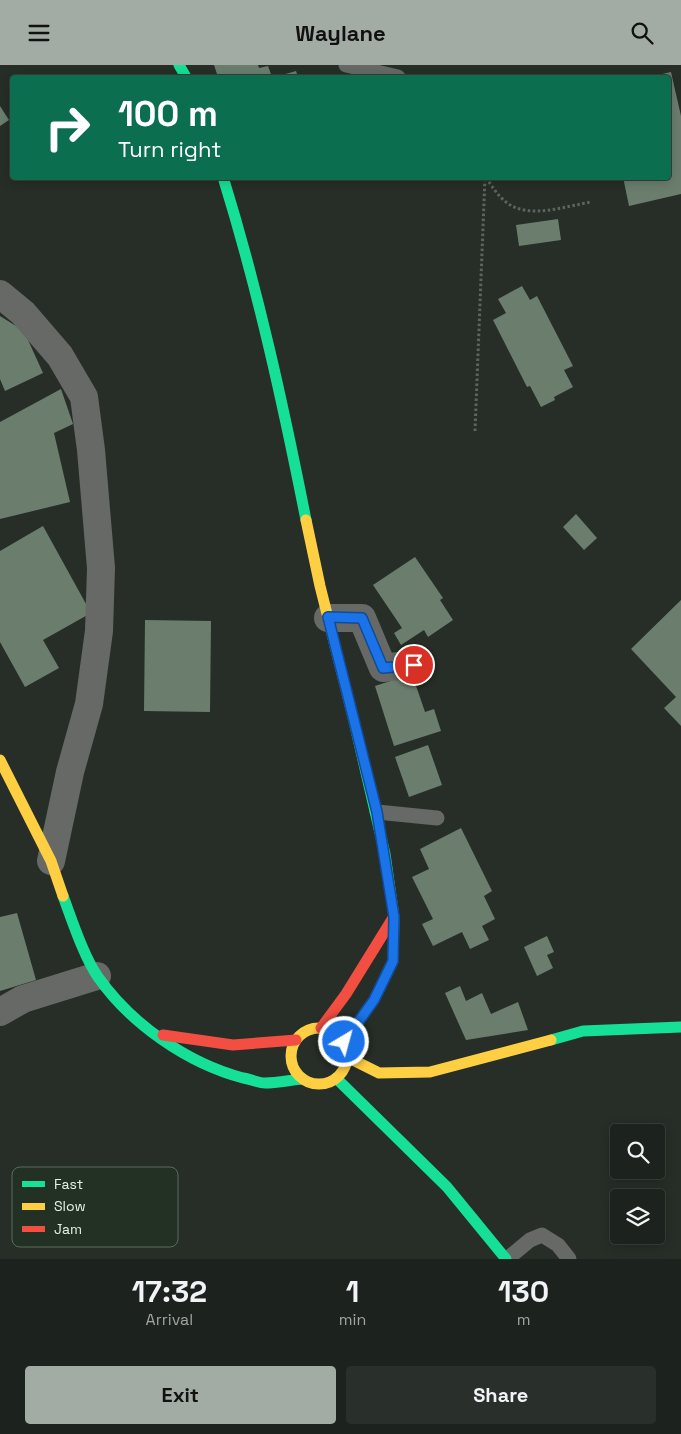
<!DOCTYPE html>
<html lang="en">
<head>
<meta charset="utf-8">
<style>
  body { margin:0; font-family:"Space Grotesk",sans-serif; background:#292f2a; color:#f1f3f6; height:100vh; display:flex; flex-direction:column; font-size:19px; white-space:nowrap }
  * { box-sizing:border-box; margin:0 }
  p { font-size:16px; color:#a0a4a4 }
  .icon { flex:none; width:28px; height:28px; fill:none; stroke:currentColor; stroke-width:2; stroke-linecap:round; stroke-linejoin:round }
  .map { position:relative; height:1194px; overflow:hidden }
  .details { display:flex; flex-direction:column; background:#1c221d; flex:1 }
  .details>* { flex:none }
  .banner { position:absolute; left:10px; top:10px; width:661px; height:105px; border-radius:5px; box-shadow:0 2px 12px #0003,0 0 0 1px #3a3f3b; background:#0b6e4f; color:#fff; overflow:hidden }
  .fabs { position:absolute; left:610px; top:1059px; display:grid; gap:10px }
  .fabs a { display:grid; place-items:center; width:55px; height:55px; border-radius:5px; background:#1c221d; box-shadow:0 2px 12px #0003,0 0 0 1px #3a3f3b; font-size:25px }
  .pin { position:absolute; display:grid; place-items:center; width:42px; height:42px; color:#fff; margin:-21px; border:2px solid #fff; border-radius:50%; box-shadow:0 1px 5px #0007 }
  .me { position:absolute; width:55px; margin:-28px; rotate:37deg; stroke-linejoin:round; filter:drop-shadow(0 0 4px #0008) }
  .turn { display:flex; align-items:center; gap:18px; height:105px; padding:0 25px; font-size:22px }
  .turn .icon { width:65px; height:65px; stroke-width:2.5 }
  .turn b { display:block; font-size:35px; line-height:42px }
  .eta { display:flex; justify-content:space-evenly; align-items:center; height:85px; text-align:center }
  .eta b { font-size:30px; font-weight:600; line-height:35px }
  .primary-button { display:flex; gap:10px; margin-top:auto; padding:10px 25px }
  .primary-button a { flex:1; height:58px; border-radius:5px; background:#a3aca4; color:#111; font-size:20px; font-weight:600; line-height:58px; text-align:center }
  .primary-button a+a { background:#292f2a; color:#f1f3f6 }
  header { display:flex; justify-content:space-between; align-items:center; height:65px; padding:0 25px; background:#a3aca4; color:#111; font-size:22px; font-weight:600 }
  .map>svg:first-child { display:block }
  .building { fill:#6b7e6e }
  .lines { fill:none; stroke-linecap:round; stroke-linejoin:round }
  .path { stroke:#5f6460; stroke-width:3; stroke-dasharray:2.5 2.5; stroke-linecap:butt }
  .lane { stroke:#666966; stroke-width:15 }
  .street { stroke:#666966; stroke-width:28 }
  .fast { stroke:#16e098; stroke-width:11 }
  .slow { stroke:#ffcf43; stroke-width:11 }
  .jam { stroke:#f24e42; stroke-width:11 }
  .route-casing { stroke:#114b97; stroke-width:12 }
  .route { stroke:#1a73e8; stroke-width:9 }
  .key { fill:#223124; stroke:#5d6a5e; stroke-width:1 }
  .key-label { font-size:14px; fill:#e6f0e7 }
</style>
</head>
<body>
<header><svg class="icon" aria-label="menu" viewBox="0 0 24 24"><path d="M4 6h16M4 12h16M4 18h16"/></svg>Waylane<svg class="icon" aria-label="search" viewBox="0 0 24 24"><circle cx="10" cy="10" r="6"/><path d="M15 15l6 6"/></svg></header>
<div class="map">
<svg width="681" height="1194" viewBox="0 0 681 1194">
  <rect width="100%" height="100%" fill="#262e27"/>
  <path class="building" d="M214 0H258L259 3 268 1 272 12H218Z
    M296 6 298 12H275Z
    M671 7 681 51V129L629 141 623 112H669V12H649Z
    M0 41 9 55 0 61Z
    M558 154 561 175 519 181 516 160Z
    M522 221 530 235 537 231 573 301 564 305 573 322 554 332 555 335 541 342 530 321 527 322 493 255 506 248 498 234Z
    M0 251 24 266 43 308 5 326 0 314Z
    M61 324 73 359 54 368 70 437 0 454V357Z
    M576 449 597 473 584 485 563 462Z
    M43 461 91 548 43 575 59 603 25 622 0 577V486Z
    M415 492 443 533 440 535 453 555 428 572 424 565 401 580 394 568 402 563 373 520Z
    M681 535V661L664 643 676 632 631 584Z
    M145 555 211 556 210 647 144 646Z
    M412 609 425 647 434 644 441 666 394 681 375 621Z
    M428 680 442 720 409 732 395 692Z
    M461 763 492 826 484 831 495 854 482 861 489 875 470 884 462 867 433 881 422 859 433 854 412 812 429 804 420 784Z
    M17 848 36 915 0 926V852Z
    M547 871 554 887 547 890 553 903 537 911 524 882Z
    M460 921 466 936 482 928 491 949 518 937 528 965 466 975 445 928Z"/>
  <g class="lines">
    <path class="path" d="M486 113C492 121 498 131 506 137 528 155 566 141 591 137
      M475 366 485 112"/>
    <path class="lane" d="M346 0 398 12
      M377 747 437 753
      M507 1194 530 1175 542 1170 558 1180 569 1194"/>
    <path class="street" d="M0 229 23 248 60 291 84 332 91 385 101 503 99 566 89 639 70 707 51 796
      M328 553H362L383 603 415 599
      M0 947 23 934 97 911"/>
    <path class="fast" d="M179 0 186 12
      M223 112C258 225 283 339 306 455
      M63 831C72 855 84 892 98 912 131 959 187 998 243 1013 250 1014 258 1018 265 1018 277 1018 291 1015 303 1014
      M551 975 583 966 681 962
      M344 977 374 935 393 896 394 852 385 789 353 652
      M336 1013 447 1122 506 1194"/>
    <path class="slow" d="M306 455 320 521 353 652
      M0 695 51 796 63 831
      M291 991a28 28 0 1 1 56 0a28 28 0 1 1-56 0Z
      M347 992 379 1008 430 1007 551 975"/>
    <path class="jam" d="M321 963 346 929 393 853
      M163 970 233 980 296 975"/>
  </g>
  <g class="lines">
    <defs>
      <path id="route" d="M344 977 374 935 393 896 394 852 377 747 328 552 362 553 383 603 414 600"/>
    </defs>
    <use href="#route" class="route-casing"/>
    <use href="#route" class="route"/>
  </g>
  <rect x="12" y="1102" width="166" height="80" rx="8" class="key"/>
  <rect x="22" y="1116" width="23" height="6" fill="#16e098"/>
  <rect x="22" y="1138" width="23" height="7" fill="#ffcf43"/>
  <rect x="22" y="1161" width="23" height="6" fill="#f24e42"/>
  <g class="key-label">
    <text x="54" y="1124">Fast</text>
    <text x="54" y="1146">Slow</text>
    <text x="54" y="1169">Jam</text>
  </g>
</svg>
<div class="fabs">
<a><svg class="icon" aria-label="search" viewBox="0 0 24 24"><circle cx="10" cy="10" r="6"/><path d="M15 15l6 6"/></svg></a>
<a><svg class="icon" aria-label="layers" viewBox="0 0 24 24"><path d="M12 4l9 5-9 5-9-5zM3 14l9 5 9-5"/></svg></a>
</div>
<div class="pin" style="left:414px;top:600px;background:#d93025"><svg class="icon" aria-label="arrive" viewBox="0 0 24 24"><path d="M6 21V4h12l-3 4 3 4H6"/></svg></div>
<svg class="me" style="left:344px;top:977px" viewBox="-20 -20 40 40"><circle r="17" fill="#1a73e8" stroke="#fff" stroke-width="3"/><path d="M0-11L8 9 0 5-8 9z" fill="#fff"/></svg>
<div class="banner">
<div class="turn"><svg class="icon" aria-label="right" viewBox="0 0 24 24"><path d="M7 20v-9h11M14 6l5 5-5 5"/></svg><div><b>100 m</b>Turn right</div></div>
</div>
</div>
<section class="details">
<div class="eta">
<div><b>17:32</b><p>Arrival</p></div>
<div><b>1</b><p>min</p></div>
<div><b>130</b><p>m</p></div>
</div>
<div class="primary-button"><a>Exit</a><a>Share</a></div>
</section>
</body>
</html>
